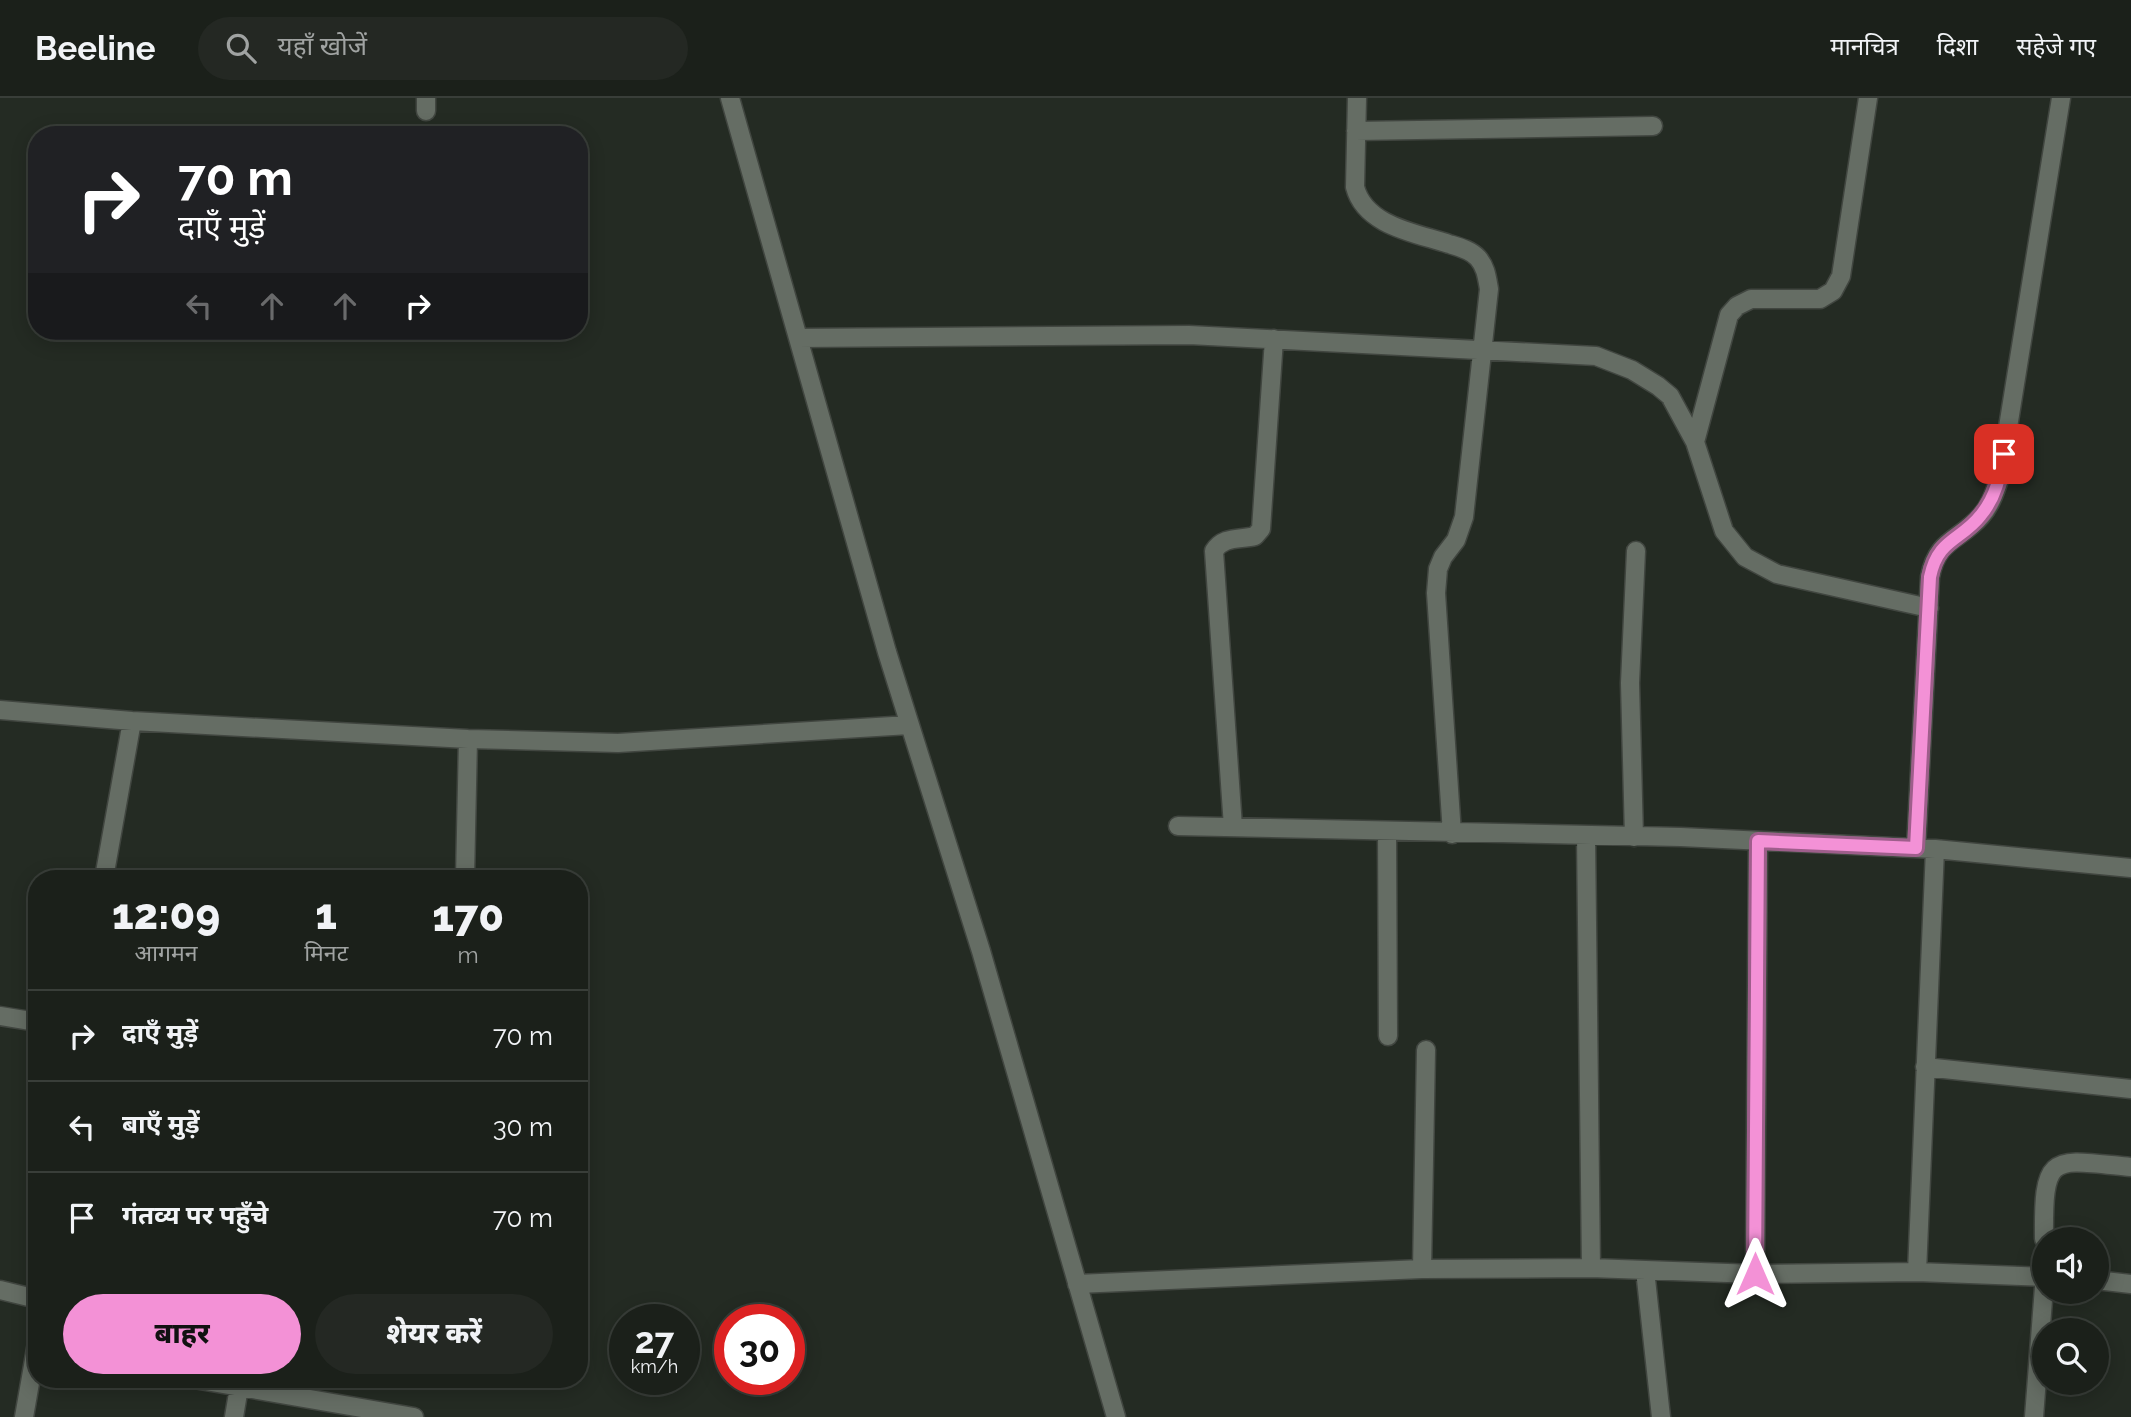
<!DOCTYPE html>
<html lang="hi">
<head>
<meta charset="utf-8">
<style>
  body { margin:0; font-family:Raleway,"Noto Sans Devanagari",sans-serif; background:#242823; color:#f1f3f6; height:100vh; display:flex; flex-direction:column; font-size:26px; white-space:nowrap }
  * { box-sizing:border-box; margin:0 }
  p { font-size:23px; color:#a0a3a2 }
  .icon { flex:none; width:38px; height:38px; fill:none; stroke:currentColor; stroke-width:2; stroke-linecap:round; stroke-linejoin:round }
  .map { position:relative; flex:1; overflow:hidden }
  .sheet { position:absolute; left:28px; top:772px; width:560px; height:518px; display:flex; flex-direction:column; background:#1b201a; border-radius:28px; box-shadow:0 4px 18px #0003,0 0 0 2px #393e39 }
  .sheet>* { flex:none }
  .top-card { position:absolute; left:28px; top:28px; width:560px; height:214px; border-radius:28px; box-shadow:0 4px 18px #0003,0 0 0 2px #393e39; background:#202124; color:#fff; overflow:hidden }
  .fabs { position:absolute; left:2032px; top:1129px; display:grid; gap:14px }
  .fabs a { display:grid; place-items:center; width:77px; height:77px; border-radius:50%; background:#1b201a; box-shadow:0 4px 18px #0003,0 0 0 2px #393e39; font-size:35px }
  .speed { position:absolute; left:609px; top:1206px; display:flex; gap:14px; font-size:35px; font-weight:700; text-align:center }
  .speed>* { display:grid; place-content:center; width:91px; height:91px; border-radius:50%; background:#1b201a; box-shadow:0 4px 18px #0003,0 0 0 2px #393e39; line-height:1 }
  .speed small { font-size:18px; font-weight:400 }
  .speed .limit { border:10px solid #d22; background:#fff; color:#111 }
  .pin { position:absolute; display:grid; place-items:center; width:60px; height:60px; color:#fff; margin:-30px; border-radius:14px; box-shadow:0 4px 10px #0006 }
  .me { position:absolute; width:77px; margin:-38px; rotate:0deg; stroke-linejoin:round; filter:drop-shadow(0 0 5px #0008) }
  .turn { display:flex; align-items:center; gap:24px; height:147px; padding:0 35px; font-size:32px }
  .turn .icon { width:91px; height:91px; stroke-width:2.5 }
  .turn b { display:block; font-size:49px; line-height:60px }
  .lanes { display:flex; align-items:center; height:66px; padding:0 35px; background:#0003; justify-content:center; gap:35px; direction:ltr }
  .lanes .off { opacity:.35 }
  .eta { display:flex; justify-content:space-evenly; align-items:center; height:119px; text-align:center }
  .eta b { font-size:42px; font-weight:800; line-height:49px }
  .primary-button { display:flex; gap:14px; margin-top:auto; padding:14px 35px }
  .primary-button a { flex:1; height:80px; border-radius:42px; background:#f391d6; color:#111; font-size:28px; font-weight:800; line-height:80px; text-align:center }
  .primary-button a+a { background:#242823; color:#f1f3f6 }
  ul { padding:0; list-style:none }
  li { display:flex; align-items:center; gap:21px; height:91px; padding:0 35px; border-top:2px solid #393e39 }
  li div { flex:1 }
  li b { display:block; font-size:26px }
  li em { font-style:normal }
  header { display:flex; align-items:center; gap:42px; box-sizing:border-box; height:98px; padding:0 35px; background:#1b201a; border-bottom:2px solid #393e39 }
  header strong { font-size:33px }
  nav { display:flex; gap:38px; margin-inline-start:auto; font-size:24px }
  .search { width:490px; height:63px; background:#242823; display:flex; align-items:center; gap:18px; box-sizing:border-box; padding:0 24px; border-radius:38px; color:#a0a3a2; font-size:26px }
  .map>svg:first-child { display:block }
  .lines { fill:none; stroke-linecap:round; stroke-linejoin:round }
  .minor-casing { stroke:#414640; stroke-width:21 }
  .minor { stroke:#656d64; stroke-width:18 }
  .route-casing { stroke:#9e5e8b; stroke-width:18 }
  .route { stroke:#f391d6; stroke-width:12 }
</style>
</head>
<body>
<header>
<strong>Beeline</strong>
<div class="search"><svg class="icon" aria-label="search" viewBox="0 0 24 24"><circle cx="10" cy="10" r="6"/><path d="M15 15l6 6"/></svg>यहाँ खोजें</div>
<nav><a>मानचित्र</a><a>दिशा</a><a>सहेजे गए</a></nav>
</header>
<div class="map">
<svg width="2131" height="1319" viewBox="0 0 2131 1319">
  <rect width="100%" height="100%" fill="#242b23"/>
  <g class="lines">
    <defs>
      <path id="minor" d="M730 0 887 554 981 853 1116 1319
        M1357 0 1355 89C1365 128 1416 135 1449 146 1459 149 1471 152 1478 160 1486 169 1487 180 1489 191L1464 419 1456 442 1443 459 1438 471 1436 495 1452 736
        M426 13V0
        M1356 33 1653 28
        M798 240 1189 237 1596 258 1632 272 1658 288 1670 298 1695 344 1724 433 1745 459 1777 476 1929 510
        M1695 344 1729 217 1737 208 1751 201H1820L1833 193 1841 178 1868 0
        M0 612 132 623 468 641 618 645 909 627
        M1178 728 1681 739 1935 751 2131 770
        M1233 729 1214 453C1223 438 1239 442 1255 438L1261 431 1274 241
        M1387 734 1388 938
        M1586 738 1591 1170
        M1634 739 1630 585 1636 453
        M1916 750 1930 479C1937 441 1959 443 1981 418 1991 407 1995 393 2000 379L2061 0
        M104 780 132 623
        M465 780 468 641
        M0 918 37 924
        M1925 969 2131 991
        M2044 1141C2043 1053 2051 1061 2131 1069
        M1422 1171 1426 952
        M1645 1172 1661 1319
        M1917 1174 1935 751
        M1755 1176 1758 743
        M2096 1182 2131 1186
        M1077 1186 1422 1171 1591 1170 1755 1176 1917 1174 2044 1179
        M0 1192 37 1201
        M194 1281 414 1319
        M24 1319 37 1245
        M234 1319 239 1289
        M2034 1319 2044 1189"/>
    </defs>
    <use href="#minor" class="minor-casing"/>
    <use href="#minor" class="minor"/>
  </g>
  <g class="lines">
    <defs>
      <path id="route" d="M1755 1176 1758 743 1916 750 1930 479C1938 440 1961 443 1981 417 1996 399 2000 378 2004 356"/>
    </defs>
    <use href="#route" class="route-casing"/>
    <use href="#route" class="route"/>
  </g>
</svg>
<div class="fabs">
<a><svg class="icon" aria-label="sound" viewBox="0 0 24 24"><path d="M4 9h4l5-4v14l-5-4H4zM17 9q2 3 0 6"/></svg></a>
<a><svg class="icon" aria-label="search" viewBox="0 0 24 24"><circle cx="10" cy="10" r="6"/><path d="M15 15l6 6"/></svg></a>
</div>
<div class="speed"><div>27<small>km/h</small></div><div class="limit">30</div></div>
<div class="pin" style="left:2004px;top:356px;background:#d93025"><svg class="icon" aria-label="arrive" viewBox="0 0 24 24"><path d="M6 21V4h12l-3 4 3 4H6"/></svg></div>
<svg class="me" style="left:1755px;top:1176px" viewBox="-20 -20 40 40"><path d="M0-17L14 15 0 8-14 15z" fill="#f391d6" stroke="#fff" stroke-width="4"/></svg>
<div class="top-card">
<div class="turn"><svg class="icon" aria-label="right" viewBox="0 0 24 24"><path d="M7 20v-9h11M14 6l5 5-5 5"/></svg><div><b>70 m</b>दाएँ मुड़ें</div></div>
<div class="lanes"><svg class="icon off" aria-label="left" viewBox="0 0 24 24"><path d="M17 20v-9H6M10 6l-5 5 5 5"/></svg><svg class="icon off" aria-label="ahead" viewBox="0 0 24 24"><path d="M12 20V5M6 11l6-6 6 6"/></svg><svg class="icon off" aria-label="ahead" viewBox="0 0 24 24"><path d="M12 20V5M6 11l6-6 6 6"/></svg><svg class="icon" aria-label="right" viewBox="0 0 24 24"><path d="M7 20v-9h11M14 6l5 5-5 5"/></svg></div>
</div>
<section class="sheet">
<div class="eta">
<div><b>12:09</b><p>आगमन</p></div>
<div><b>1</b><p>मिनट</p></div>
<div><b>170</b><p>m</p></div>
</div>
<ul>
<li><svg class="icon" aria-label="right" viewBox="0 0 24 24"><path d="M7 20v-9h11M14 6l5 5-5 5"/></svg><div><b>दाएँ मुड़ें</b></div><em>70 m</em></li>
<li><svg class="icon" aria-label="left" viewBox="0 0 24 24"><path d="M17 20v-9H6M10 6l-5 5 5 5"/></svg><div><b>बाएँ मुड़ें</b></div><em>30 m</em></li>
<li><svg class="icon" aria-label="arrive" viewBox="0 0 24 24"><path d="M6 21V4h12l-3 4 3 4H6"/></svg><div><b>गंतव्य पर पहुँचे</b></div><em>70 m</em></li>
</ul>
<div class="primary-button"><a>बाहर</a><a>शेयर करें</a></div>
</section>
</div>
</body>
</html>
